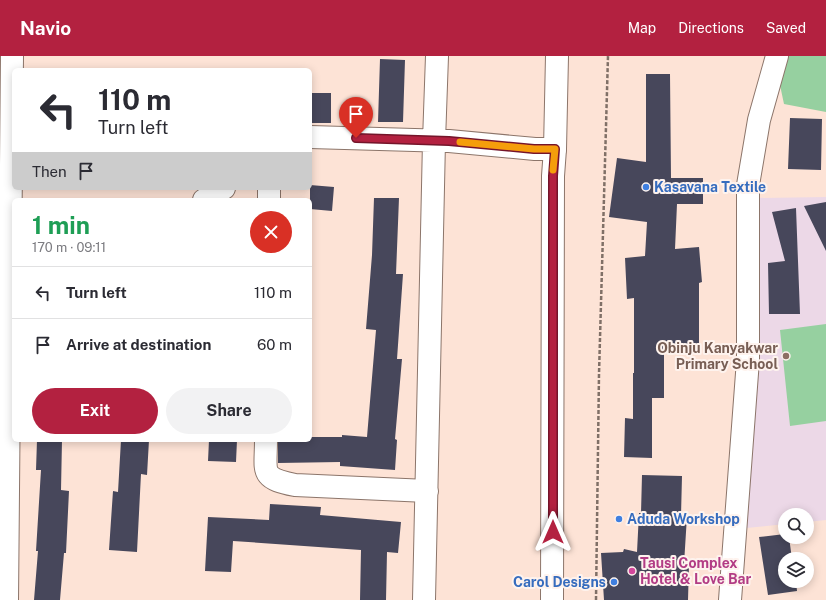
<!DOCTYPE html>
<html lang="en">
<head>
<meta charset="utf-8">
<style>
  body { margin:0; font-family:"Public Sans",sans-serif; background:#f2f2f3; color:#2b2b33; height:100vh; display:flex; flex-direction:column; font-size:15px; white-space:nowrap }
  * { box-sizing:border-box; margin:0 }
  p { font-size:13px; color:#7c7c81 }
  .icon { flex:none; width:22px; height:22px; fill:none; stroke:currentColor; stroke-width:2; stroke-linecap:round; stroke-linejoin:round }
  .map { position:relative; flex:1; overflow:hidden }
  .sheet { position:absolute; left:12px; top:142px; width:300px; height:244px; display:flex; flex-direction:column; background:#fff; border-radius:6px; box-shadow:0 2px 10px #0003 }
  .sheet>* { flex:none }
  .hud { position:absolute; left:12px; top:12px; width:300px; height:122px; border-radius:6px; box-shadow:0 2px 10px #0003; background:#fff; color:#2b2b33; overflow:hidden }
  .controls { position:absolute; left:778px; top:452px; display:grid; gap:8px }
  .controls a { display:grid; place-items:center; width:36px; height:36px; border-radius:50%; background:#fff; box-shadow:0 2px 10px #0003; font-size:20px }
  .pin { position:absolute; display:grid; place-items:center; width:34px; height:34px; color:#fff; margin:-41px -17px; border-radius:50% 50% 50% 0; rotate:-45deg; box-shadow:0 0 4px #0007 }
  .pin .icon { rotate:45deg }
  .me { position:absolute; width:44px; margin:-22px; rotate:0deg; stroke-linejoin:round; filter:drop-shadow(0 0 3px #0008) }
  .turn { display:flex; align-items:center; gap:14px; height:84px; padding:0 20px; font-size:18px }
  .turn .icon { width:52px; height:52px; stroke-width:2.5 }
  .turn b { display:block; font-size:28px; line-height:34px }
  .then { display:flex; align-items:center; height:38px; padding:0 20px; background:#0003; gap:8px; font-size:15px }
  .round { display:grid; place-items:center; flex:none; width:42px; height:42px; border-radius:21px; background:#f2f2f3 }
  .headline { display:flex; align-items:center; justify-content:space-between; height:68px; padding:0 20px }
  h1 { font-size:24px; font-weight:700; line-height:30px; color:#1e9e55 }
  .button { display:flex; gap:8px; margin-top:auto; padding:8px 20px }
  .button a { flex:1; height:46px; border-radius:24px; background:#b32140; color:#fff; font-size:16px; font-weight:700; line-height:46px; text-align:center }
  .button a+a { background:#f2f2f3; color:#2b2b33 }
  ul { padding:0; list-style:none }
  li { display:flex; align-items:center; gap:12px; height:52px; padding:0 20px; border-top:1px solid #e1e1e2 }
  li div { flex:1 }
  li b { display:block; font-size:15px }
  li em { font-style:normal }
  header { display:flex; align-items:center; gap:24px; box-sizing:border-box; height:56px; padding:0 20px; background:#b32140; color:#fff }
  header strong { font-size:19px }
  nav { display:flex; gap:22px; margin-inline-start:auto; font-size:14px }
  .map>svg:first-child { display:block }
  .education { fill:#ecd8e7 }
  .green { fill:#96d0a0 }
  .building { fill:#47475b }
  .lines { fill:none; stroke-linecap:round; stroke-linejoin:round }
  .minor-casing { stroke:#8c756a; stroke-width:24 }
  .major-casing { stroke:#8c756a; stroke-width:24 }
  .path { stroke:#807067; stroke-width:2.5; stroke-dasharray:4 2; stroke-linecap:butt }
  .minor { stroke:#fff; stroke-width:22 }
  .major { stroke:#fff; stroke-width:22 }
  .route-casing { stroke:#74152a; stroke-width:10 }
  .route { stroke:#b32140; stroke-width:7 }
  .slow { stroke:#f59e0b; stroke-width:7 }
  .shop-dot { fill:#3f7fe0; stroke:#fef3ee; stroke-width:1.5 }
  .education-dot { fill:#8d6e63; stroke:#fef3ee; stroke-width:1.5 }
  .hotel-dot { fill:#d1479c; stroke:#fef3ee; stroke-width:1.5 }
  .labels { text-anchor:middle; stroke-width:4; stroke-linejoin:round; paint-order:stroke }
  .shop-label { font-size:14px; font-weight:bold; fill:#366cbe; stroke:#fef3ee; text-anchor:start }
  .education-label { font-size:14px; font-weight:bold; fill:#785e54; stroke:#fef3ee; text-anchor:end }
  .hotel-label { font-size:14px; font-weight:bold; fill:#b23c85; stroke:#fef3ee; text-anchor:start }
</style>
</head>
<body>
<header>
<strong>Navio</strong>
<nav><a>Map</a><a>Directions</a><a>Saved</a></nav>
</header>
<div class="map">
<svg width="826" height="544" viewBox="0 0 826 544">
  <rect width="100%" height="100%" fill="#fde3d6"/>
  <path class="education" d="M826 141V464L807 466V459H785V468L737 473 753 142Z"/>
  <path class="green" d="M782 0H826V56L784 48 777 15Z
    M826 268V365L790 370 780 274Z"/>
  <path class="building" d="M380 3 405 4 403 66H378Z
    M646 18H670L671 122H703V148H677L675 193 699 191 702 226 699 227V297H664V342H652V402L624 401 625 362 633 363V317H634V242L627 243 625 202 645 200 647 166 609 161 617 102 646 106Z
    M310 37H331V67H310Z
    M790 62 822 63 821 114 788 113Z
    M310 129 334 131 332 155 310 153Z
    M374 142H399L396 218H403L397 303H402L395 383 397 384 395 414 340 410V406L278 407V384H310V381H342V379L367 381 376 274 366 273 372 199Z
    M826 146V195L804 150Z
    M796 152 800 258H769L768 207 785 205 772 156Z
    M37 384H62L61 434 69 435 66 497H64L60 544H34L38 495H36L41 414H36Z
    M121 384H149L147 419 141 418 137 496 109 494 113 435 118 436Z
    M209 384H237L236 406 208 405Z
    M642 419 682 420 681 460H687L684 508H689L688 544H604L601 497 623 496 624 493 637 496 639 457H641Z
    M270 448 321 451 320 459 401 466 398 497 387 496 386 544H360L361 494 233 485 231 516 205 515 208 461 269 464Z
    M785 478V481H789L792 503H785V525H796L797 535 768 539 759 481Z"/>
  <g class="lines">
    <defs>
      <path id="minor" d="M310 81 449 85 535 93H555
        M204 144 224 132
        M269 144V132
        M266 384C266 416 259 422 295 429L427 435
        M7 544 12 0
        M424 544 434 85 437 0
        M730 544 748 304V129L759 64 777 0"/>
      <path id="major" d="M552 544 553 120 555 93 557 0"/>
    </defs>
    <use href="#minor" class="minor-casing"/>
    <use href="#major" class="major-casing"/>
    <path class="path" d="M596 544 599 318 608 0"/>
    <use href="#minor" class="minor"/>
    <use href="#major" class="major"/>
  </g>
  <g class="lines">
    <defs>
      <path id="route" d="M356 82 449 85 534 93H555L553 120V476"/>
    </defs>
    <use href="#route" class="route-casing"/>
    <use href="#route" class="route"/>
    <path class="slow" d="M460 86 534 93H555L553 114"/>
  </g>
  <g class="shop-dot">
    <circle cx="646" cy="131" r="4"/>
    <circle cx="619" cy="463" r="4"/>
    <circle cx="614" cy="526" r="4"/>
  </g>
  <circle class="education-dot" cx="786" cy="300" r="4"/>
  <circle class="hotel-dot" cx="632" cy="515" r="4"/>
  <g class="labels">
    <g class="shop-label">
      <text x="654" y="136">Kasavana Textile</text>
      <text x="627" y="468">Aduda Workshop</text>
      <text x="606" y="531" text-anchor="end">Carol Designs</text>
    </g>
    <g class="education-label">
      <text x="778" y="297">Obinju Kanyakwar<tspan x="778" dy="16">Primary School</tspan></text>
    </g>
    <g class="hotel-label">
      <text x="640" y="512">Tausi Complex<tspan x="640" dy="16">Hotel &amp; Love Bar</tspan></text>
    </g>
  </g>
</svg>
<div class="controls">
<a><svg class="icon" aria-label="search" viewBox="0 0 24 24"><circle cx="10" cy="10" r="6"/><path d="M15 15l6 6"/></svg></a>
<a><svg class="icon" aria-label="layers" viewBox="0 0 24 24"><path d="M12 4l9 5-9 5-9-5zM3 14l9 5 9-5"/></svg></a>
</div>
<div class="pin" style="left:356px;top:82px;background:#d93025"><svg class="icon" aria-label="arrive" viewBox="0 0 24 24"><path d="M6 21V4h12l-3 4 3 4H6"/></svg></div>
<svg class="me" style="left:553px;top:476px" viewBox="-20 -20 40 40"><path d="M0-17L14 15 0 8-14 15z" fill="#b32140" stroke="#fff" stroke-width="4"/></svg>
<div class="hud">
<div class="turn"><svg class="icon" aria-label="left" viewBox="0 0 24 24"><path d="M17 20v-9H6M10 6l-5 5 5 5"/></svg><div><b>110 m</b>Turn left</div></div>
<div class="then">Then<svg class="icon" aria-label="arrive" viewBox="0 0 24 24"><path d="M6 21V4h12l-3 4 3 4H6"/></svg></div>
</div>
<section class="sheet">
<div class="headline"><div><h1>1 min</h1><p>170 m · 09:11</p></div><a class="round" style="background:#d93025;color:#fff"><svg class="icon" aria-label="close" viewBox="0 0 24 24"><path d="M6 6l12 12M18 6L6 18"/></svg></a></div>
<ul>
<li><svg class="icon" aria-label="left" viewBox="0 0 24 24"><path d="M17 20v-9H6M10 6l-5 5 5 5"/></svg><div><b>Turn left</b></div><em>110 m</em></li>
<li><svg class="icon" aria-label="arrive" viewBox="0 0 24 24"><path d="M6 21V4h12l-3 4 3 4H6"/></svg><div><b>Arrive at destination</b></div><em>60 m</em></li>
</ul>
<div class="button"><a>Exit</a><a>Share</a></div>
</section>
</div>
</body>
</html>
